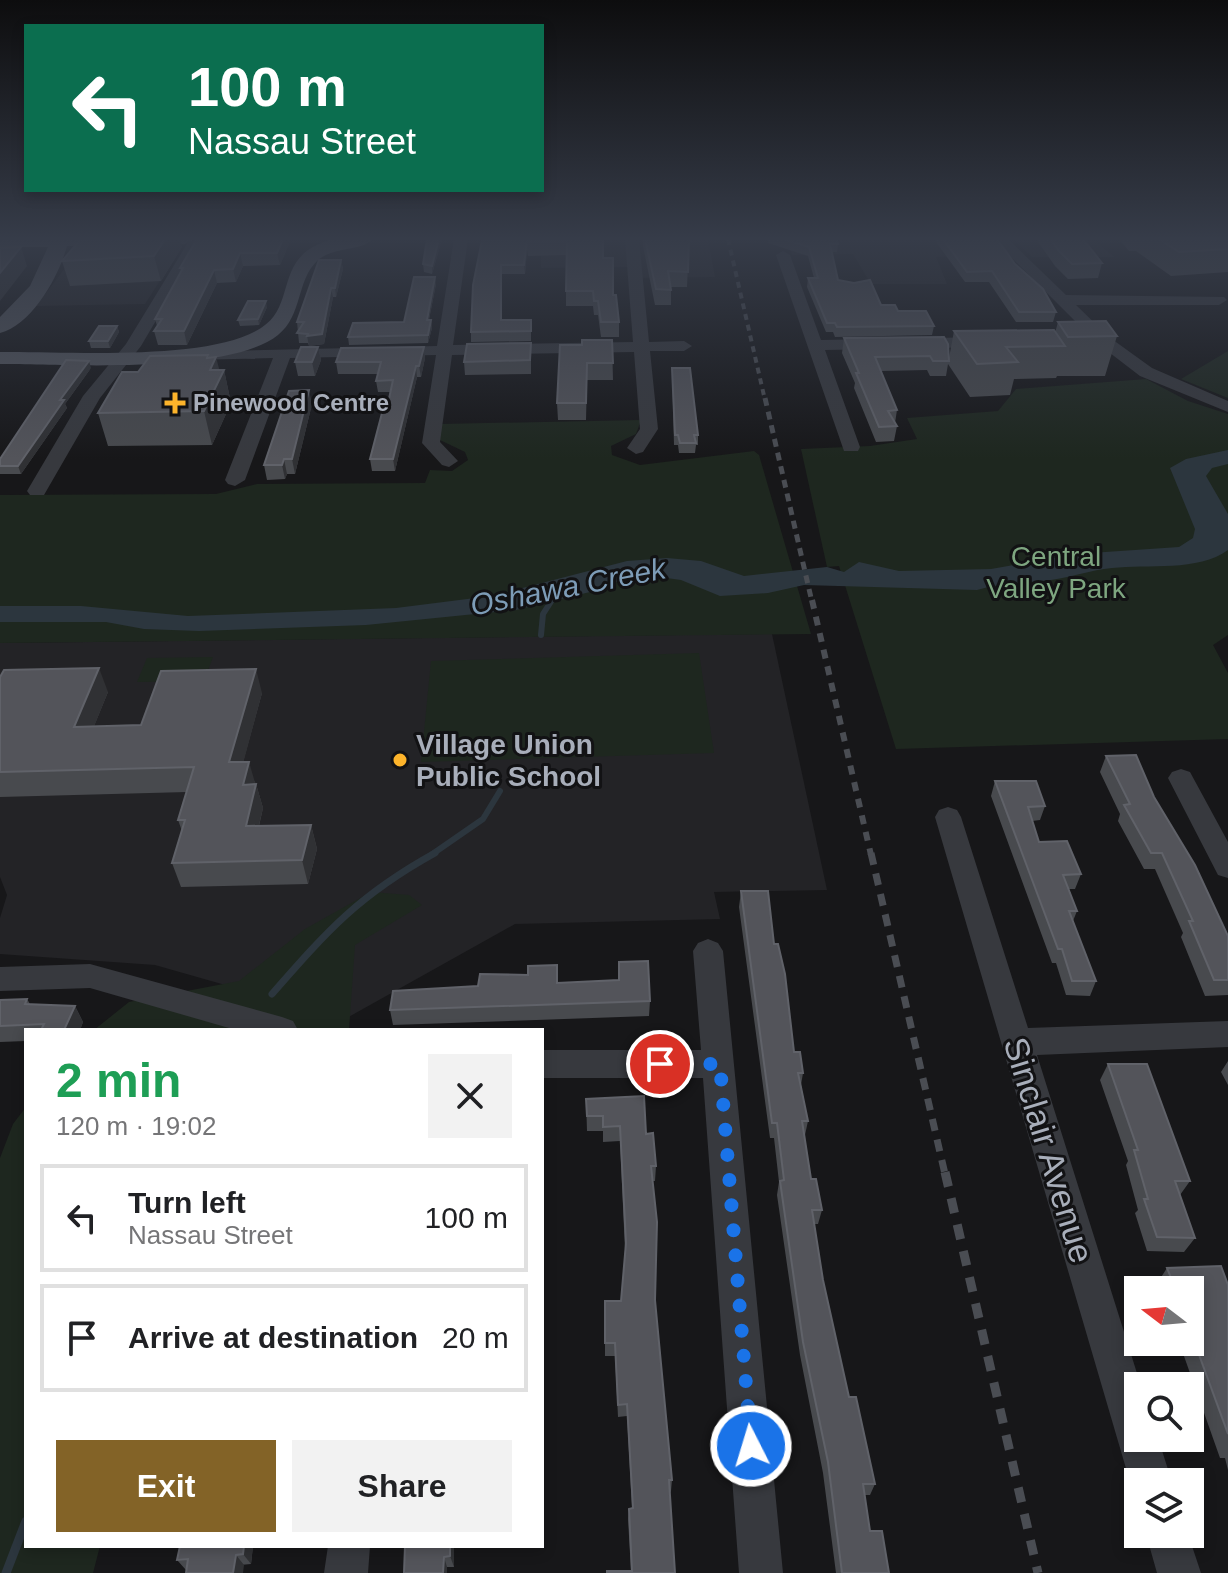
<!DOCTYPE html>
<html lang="en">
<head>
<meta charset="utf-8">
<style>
  body { margin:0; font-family:Arial,sans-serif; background:#f2f2f2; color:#202124; height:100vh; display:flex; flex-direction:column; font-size:30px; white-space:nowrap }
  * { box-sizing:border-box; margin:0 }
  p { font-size:26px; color:#757577 }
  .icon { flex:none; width:44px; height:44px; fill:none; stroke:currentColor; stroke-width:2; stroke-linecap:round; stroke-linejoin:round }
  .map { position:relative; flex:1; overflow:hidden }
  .sheet { position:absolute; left:24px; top:1028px; width:520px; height:520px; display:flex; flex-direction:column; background:#fff; border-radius:0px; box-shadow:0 4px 12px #0003 }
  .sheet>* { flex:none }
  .banner { position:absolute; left:24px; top:24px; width:520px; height:168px; border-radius:0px; box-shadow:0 4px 12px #0003; background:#0b6e4f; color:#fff; overflow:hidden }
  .needle { width:52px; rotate:286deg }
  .tools { position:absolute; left:1124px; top:1276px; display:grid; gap:16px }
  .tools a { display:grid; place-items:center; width:80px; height:80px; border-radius:0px; background:#fff; box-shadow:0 4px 12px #0003; font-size:40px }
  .pin { position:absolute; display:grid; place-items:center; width:68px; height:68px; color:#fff; margin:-34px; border:4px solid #fff; border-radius:50%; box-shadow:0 2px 8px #0007 }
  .me { position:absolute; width:88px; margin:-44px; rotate:355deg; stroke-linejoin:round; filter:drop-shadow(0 0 6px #0008) }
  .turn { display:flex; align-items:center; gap:28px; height:168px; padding:0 32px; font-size:36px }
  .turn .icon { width:104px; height:104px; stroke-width:2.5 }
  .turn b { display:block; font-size:56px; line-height:68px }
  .round { display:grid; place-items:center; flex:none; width:84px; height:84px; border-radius:0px; background:#f2f2f2 }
  .headline { display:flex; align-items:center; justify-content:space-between; height:136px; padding:0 32px }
  h1 { font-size:48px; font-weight:800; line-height:60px; color:#1e9e55 }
  .cta { display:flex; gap:16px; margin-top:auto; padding:16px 32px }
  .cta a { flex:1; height:92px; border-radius:0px; background:#836327; color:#fff; font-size:32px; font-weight:800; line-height:92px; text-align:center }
  .cta a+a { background:#f2f2f2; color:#202124 }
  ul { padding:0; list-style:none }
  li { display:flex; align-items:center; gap:24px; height:108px; margin:0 16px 12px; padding:0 16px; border:4px solid #e0e0e0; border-radius:0px }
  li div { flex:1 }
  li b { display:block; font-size:30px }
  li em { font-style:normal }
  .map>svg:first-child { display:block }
  .built { fill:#232326 }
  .green { fill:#1e271f }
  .water { fill:#2c363e }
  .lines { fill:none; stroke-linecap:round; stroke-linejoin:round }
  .stream-far3 { stroke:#2c363e; stroke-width:5 }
  .stream-far2 { stroke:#2c363e; stroke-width:6 }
  .stream-far1 { stroke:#2c363e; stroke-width:7 }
  .stream { stroke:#2c363e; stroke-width:9 }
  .minor { fill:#37393e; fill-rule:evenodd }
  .major { fill:#53565d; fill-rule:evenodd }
  .rail-far4 { stroke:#4a4d53; stroke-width:4; stroke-dasharray:6 5; stroke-linecap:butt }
  .rail-far3 { stroke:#4a4d53; stroke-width:5; stroke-dasharray:8 6; stroke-linecap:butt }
  .rail-far2 { stroke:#4a4d53; stroke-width:6; stroke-dasharray:9 8; stroke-linecap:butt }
  .rail-far1 { stroke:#4a4d53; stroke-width:7; stroke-dasharray:12 9; stroke-linecap:butt }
  .rail { stroke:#4a4d53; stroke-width:9; stroke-dasharray:15 12; stroke-linecap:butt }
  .wall { fill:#484a4e }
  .shaded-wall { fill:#303134 }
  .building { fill:#53545a; stroke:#606269; stroke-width:2 }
  .route { stroke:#1a73e8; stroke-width:14; stroke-dasharray:0 25.2 }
  .poi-dot { fill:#fdb42b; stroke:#121214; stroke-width:3 }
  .labels { text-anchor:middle; stroke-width:6; stroke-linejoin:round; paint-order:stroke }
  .far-poi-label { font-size:24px; font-weight:bold; fill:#a8aeba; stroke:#121214; text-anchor:start }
  .park-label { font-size:28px; fill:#7ea680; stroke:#121214 }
  .poi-label { font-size:28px; font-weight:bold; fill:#a8aeba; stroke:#121214; text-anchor:start }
  .water-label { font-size:30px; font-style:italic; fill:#7d9cb7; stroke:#121214 }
  .near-street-label { font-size:34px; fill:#a8aeba; stroke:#121214 }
</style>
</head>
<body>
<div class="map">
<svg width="1228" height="1573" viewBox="0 0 1228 1573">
  <rect width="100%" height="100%" fill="#171719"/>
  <path class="built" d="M708 239 715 277 631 278 629 267 541 268V240Z
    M788 239H987L1005 255 936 257 947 284H871L853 254 792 255Z
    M1013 239H1092L1115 257H1032Z
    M183 245 145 304 36 306 82 246Z
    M772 634 827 890 714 892 720 919 515 924 345 1019 155 965 0 954V918L7 895 0 877V643Z"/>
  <path class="green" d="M1228 351V398L1181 379Z
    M1146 379 1188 401 1228 414V635L1213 645 1228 673V739L896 749 839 566 827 567 801 449 870 446 917 439 907 418 998 411 1016 389Z
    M641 420 636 434 611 446 612 455 640 465 754 451 759 455 811 634 0 643V495L216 494 257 484 425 483 430 470 452 471 468 460 465 452 440 440V424Z
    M699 653 714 753 421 762 431 661Z
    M213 657 204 681 137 682 147 658Z
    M371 892 409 895 422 905 355 945 349 1030H94L129 1002 239 981 305 929Z
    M26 1107V1546H100L93 1573H0V1158L13 1124Z"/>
  <path class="water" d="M1228 450V464L1212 468 1206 476 1228 514V550C1198 572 1148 564 1112 568 1091 570 1071 577 1051 580 1026 583 1002 583 977 590L804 585 768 593 720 596 681 580 638 574 590 592 516 610 366 625 199 631 144 629 106 622H0V606H81L188 616 396 608 491 596 627 561 667 558 701 561 744 576 827 567 844 572 859 562 899 571 991 569 1076 554 1179 547 1193 538 1195 529 1170 468 1186 459Z"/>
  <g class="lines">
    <path class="stream-far3" d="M551 602 553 598"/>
    <path class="stream-far2" d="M541 635 543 614 552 600
      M431 855 483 819 500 791"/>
    <path class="stream-far1" d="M272 994C328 930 359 895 435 853"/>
    <path class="stream" d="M6 1573 26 1521"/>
    <path class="minor" d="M190 239H204L141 346 100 398 44 495H30L27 491 83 396 126 344Z
      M454 239H468L453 345 633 342 625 239H639L649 342 684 341 692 346 684 351H650L658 429 643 452 636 454 627 448 640 429 634 352 452 355 440 442 458 461 449 467 442 465 422 443 436 355 290 358 245 480 235 486 228 484 225 480 273 358 192 360 186 358V352L437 346Z
      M993 239H1008L1066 295 1224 297 1227 300 1219 305H1076L1109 337 1152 368 1228 401V412L1140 376 1097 343Z
      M783 251 790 255 821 340 987 337 995 342 987 347 825 350 860 447 858 451H844L776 255Z
      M1181 769 1190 772 1228 842V878L1218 875 1168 778 1172 772Z
      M948 807 957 810 961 817 1028 1028 1228 1021V1047L1037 1055 1141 1386H1138V1438H1158L1172 1482H1138V1497L1130 1482 935 817 939 810Z
      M708 939 718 943 723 951 783 1573H739L703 1078H542V1050H701L693 951 698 943Z
      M90 964 282 1017 293 1021 298 1030H236L90 988 0 991V967Z
      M1146 1534H1188L1201 1573H1157Z
      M328 1546H370L368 1573H324Z"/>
    <path class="major" d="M0 239H194L185 244 67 246C59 276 32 325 0 333V317L30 286 48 247H0Z
      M334 239H373C360 252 333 246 317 261 296 281 303 315 278 335 228 375 65 364 0 364V352C64 351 209 362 261 328 299 304 271 254 334 239Z"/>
    <path class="rail-far4" d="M728 239 765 400"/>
    <path class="rail-far3" d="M765 398 812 602"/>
    <path class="rail-far2" d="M812 600 871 855"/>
    <path class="rail-far1" d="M871 853 945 1174"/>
    <path class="rail" d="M945 1172 1038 1573"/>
  </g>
  <path class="wall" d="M197 239H291L280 265 243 266 236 282 217 283 187 345H158L154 331 157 326 155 319 181 272 180 268Z
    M442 239 432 274 424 272 423 264Z
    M603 239V258L619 322V337H601L598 315H594L593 306H566V255L528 256 527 250 525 274H502V320H531V341L471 342V332L482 240Z
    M643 239H689L687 287H671V305H655L643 246Z
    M768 239H836L838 244 837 252H832L838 280 881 305 934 326 932 335 835 337 833 332H826L807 287 808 278H814L808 256 768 243Z
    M934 239H997L1015 264 1056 312 1053 322H1016L989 282H965Z
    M1036 239H1083L1102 263 1098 278 1068 279 1055 266Z
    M1119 239H1228V272L1171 276 1136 251H1129Z
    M182 247 161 281 70 286 62 261Z
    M341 260 343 269 336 297H333L324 344 309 346 308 343H299L297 322Z
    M436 284 429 320H431L432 328 428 343 349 345 348 337 404 322Z
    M267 307 259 325 240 326 238 320Z
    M1058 322 1117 336 1105 376H1057L1056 378 1014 379 1010 395 970 397 948 364 946 376H930L927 370 881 371 897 410 895 423 897 426 894 441 876 442 854 388 855 383 842 353 844 338 949 358 954 331 1055 333Z
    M117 326 119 332 110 348H91L89 341Z
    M612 340 613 380H587L586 420H558L557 403 582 345Z
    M318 347 321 360 315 376H298L295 362Z
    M424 347 425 358 421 377H417L395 471H372L370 459 386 413 390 392H378L376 381 378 374H338L336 362Z
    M208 355 209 358 219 370H224L231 403 212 445 108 446 98 413 138 372Z
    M531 357V374L465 375 464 362Z
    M91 368 65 404 67 408 21 474H0V459Z
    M672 368 698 435V445H696L695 453H679L678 445H674Z
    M312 404 295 474H287L285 479 267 480 264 465Z
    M0 677 108 692 94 726 141 725 262 693 243 762 256 784 263 808 259 826 311 825 317 849 308 884 181 887 172 863 182 831 178 820 187 792 0 797Z
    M1106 756 1154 797 1228 936V995L1205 996 1181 937 1183 933 1155 869H1144L1118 821 1120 814 1100 772Z
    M995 781 1045 806 1040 820 1032 821 1039 842 1081 874 1075 889H1069L1077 911 1073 921 1096 981 1090 996 1066 995 1056 963H1052L991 796Z
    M741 891 774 944 794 1052 803 1073 801 1085 808 1121 805 1135H804L811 1179 822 1210 818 1224H814L823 1280 849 1397 875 1484 870 1495H865L870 1531 889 1573H836L823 1473 800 1355 777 1195 779 1182 774 1138H770L739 907Z
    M558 983 650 1001 649 1016 393 1025 390 1010 478 986Z
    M27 999 30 1004 75 1006 83 1022 80 1030H26V1041L0 1042V1000Z
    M1228 1061V1085L1221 1072Z
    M1108 1064 1190 1181 1180 1195 1195 1238 1184 1252 1147 1251 1135 1213 1138 1210 1126 1165 1128 1161 1100 1080Z
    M586 1099 646 1134 656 1166 655 1181H652L655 1300 672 1480 671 1491 631 1571 628 1519 629 1509 632 1508 627 1416 618 1417 615 1356H605V1301H621L625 1250 620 1141 603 1142V1131H587Z
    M1167 1268 1228 1285V1470L1225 1458H1220L1179 1342H1190V1290H1160L1158 1282Z
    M180 1546H253L251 1564 186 1570 177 1560Z
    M454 1546V1567H447V1573H404Z"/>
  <path class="shaded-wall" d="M165 239H180L182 247 161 281 154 256Z
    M283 239H291L280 265 277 253Z
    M439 239H442L432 274V266Z
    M527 239V250L525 274 524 265Z
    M21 247 27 266 0 301V273Z
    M240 253 243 266 236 282 233 269Z
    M341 260 343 269 336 297 335 288Z
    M214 270 217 283 187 345 184 331Z
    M435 277 436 284 427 328V320Z
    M331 288 333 297 324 344 309 346 307 336Z
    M266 301 267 307 259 325 258 319Z
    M431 320 432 328 428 343V335Z
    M117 326 119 332 110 348 108 341Z
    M318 347 321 360 315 376 312 362Z
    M424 347 425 358 421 377 419 366Z
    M208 355 211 369 216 357 221 376 224 370 231 403 212 445 204 411 207 358Z
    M89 361 91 368 65 404 67 408 21 474 18 466 60 400Z
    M416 366 417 377 395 471 393 459Z
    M309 390 312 404 295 474 292 459Z
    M284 459 287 474 285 479 282 465Z
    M99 668 108 692 84 751 74 727Z
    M256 669 262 693 237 786 229 762Z
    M249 762 256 786 243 785Z
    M256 784 263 808 253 850 246 826Z
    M311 825 317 849 308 884 302 860Z
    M75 1006 83 1022 80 1030H64Z
    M244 1546H253L251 1564 243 1554Z
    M450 1546H454V1567L450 1556Z
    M236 1555 244 1565 243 1573H233Z
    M444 1557 447 1567V1573H443Z"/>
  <path class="building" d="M112 239H165L154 256 62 261 80 240Z
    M197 239H283L277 253H240L233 269 214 270 184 331H154L162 319H155L183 268H180Z
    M427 239H439L432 266 423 264Z
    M527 239H603V258H613V295H616L619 322H601L598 301H594L593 291H566L567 241 527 242Z
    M527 239 524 265H501V320H531V331L471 332 473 285 482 240Z
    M645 239H689L688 272 668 271 671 290 656 289Z
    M783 239H836L838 244H830L838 280 854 283 870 280 881 305H895L898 311H926L934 326 837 327 835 323H827L808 278H818L809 247Z
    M943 239H997L1015 264 1043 289 1056 312H1019L992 271 967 272Z
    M1050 239H1083L1102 263 1072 264 1059 251Z
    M1159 239H1228V249L1179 252Z
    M21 247 0 273V248Z
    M319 260H341L335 288H331L322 334 307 336 308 334 297 333 304 322H297Z
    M414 277H435L427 320H431L428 335 348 337 353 323 404 322Z
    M248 301H266L258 319 238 320Z
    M1106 321 1117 336 1068 337 1058 322Z
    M99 326H117L108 341H89Z
    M1054 330 1065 346 1006 347 1018 362 977 364 954 331Z
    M944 337 948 344 949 361H933L930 356 875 357 897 410 888 411 897 426 879 427 856 373H859L844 338Z
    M582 340H612L613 363H587L586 403H557L560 345H582Z
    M531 343 530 360 464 362 467 344Z
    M301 347H318L312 362H295Z
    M424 347 419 366H416L393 459H370L382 413H386L393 380 376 381 381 362H336L341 348Z
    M208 355 207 358 216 357 210 370H224L204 411 98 413 122 372H138L150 356Z
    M66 360 89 361 60 400H64L18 466H0V459Z
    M672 368H690L698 435H694L696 443H680L678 435H675Z
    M309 390 292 459H284L282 465H264L289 391Z
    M99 668 74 727 141 725 161 671 256 669 229 762H249L243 785 256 784 246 826 311 825 302 860 172 863 185 820H178L194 767 0 772V677L4 670Z
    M1136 755 1154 797 1195 865 1228 936V980H1214L1189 921H1193L1162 853H1151L1124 805 1130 804 1106 756Z
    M995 781H1036L1045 806 1028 807 1039 842 1067 841 1081 874 1063 875 1077 911H1069L1096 981H1072L1062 949H1058Z
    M741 891H768L774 944H778L785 974 794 1052H800L803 1073H798L808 1121H802L811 1179H816L822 1210H812L823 1280 849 1397H856L875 1484H863L870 1531H882L889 1573H842L828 1462 803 1342 780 1181 784 1180 777 1123H772Z
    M648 961 650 1001 390 1010 393 991 478 986 480 974 528 975V966L557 965V983L619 980V962Z
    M27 999 25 1004 75 1006 64 1030H41L44 1024 0 1026V1000Z
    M1108 1064H1147L1190 1181H1175L1195 1238 1157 1237 1144 1199H1148L1134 1150H1138Z
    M644 1096 646 1134 653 1133 656 1166H651L657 1222 655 1300 672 1480H669L675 1573H607V1571H632L629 1509 633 1508 627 1404 618 1405 615 1343H605V1301H621L626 1243 620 1126 603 1127V1116H587L586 1099Z
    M1221 1266 1228 1285V1434L1190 1330V1290H1176L1167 1268Z
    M180 1546H244L243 1554 236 1555 233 1573H186L188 1559 177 1560Z
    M405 1546H450V1556L444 1557 443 1573H404Z"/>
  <linearGradient id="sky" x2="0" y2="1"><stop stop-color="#0d0d0e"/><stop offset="0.52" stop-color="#363c49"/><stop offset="1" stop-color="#363c49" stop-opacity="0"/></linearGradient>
  <rect width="1228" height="459" fill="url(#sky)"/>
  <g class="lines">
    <path class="route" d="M660 1064H720L751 1446"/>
  </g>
  <g class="poi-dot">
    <path d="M171 391h8v8h8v8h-8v8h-8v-8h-8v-8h8z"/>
    <circle cx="400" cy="760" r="8"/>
  </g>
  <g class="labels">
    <g class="far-poi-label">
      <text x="193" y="411">Pinewood Centre</text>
    </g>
    <g class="park-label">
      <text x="1056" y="566">Central<tspan x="1056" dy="32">Valley Park</tspan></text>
    </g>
    <g class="poi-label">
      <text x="416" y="754">Village Union<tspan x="416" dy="32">Public School</tspan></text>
    </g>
    <g class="water-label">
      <text transform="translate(568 587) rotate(-11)" y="10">Oshawa Creek</text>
    </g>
    <g class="near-street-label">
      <text transform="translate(1049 1150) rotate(73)" y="12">Sinclair Avenue</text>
    </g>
  </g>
</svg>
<div class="tools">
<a><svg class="needle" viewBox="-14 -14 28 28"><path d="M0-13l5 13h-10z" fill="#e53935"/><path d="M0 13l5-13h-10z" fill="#757577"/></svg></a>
<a><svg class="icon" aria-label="search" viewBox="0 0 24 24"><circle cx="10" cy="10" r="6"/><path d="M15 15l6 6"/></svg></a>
<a><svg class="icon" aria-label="layers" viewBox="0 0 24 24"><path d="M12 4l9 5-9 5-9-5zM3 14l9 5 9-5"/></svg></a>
</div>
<div class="pin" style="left:660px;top:1064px;background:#d93025"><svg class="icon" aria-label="arrive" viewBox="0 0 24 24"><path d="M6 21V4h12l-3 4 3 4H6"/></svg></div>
<svg class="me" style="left:751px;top:1446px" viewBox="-20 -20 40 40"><circle r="17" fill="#1a73e8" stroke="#fff" stroke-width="3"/><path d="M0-11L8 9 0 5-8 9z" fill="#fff"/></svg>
<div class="banner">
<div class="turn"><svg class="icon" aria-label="left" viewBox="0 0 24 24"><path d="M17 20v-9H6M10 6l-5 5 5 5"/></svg><div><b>100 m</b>Nassau Street</div></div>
</div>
<section class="sheet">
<div class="headline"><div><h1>2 min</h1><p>120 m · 19:02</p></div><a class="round"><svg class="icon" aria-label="close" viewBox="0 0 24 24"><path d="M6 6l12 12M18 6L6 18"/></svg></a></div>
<ul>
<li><svg class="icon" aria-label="left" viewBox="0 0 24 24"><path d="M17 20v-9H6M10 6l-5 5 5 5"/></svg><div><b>Turn left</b><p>Nassau Street</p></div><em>100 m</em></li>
<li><svg class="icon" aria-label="arrive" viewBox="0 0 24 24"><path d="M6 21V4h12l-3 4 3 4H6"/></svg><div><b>Arrive at destination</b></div><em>20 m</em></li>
</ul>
<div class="cta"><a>Exit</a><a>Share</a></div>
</section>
</div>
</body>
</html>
